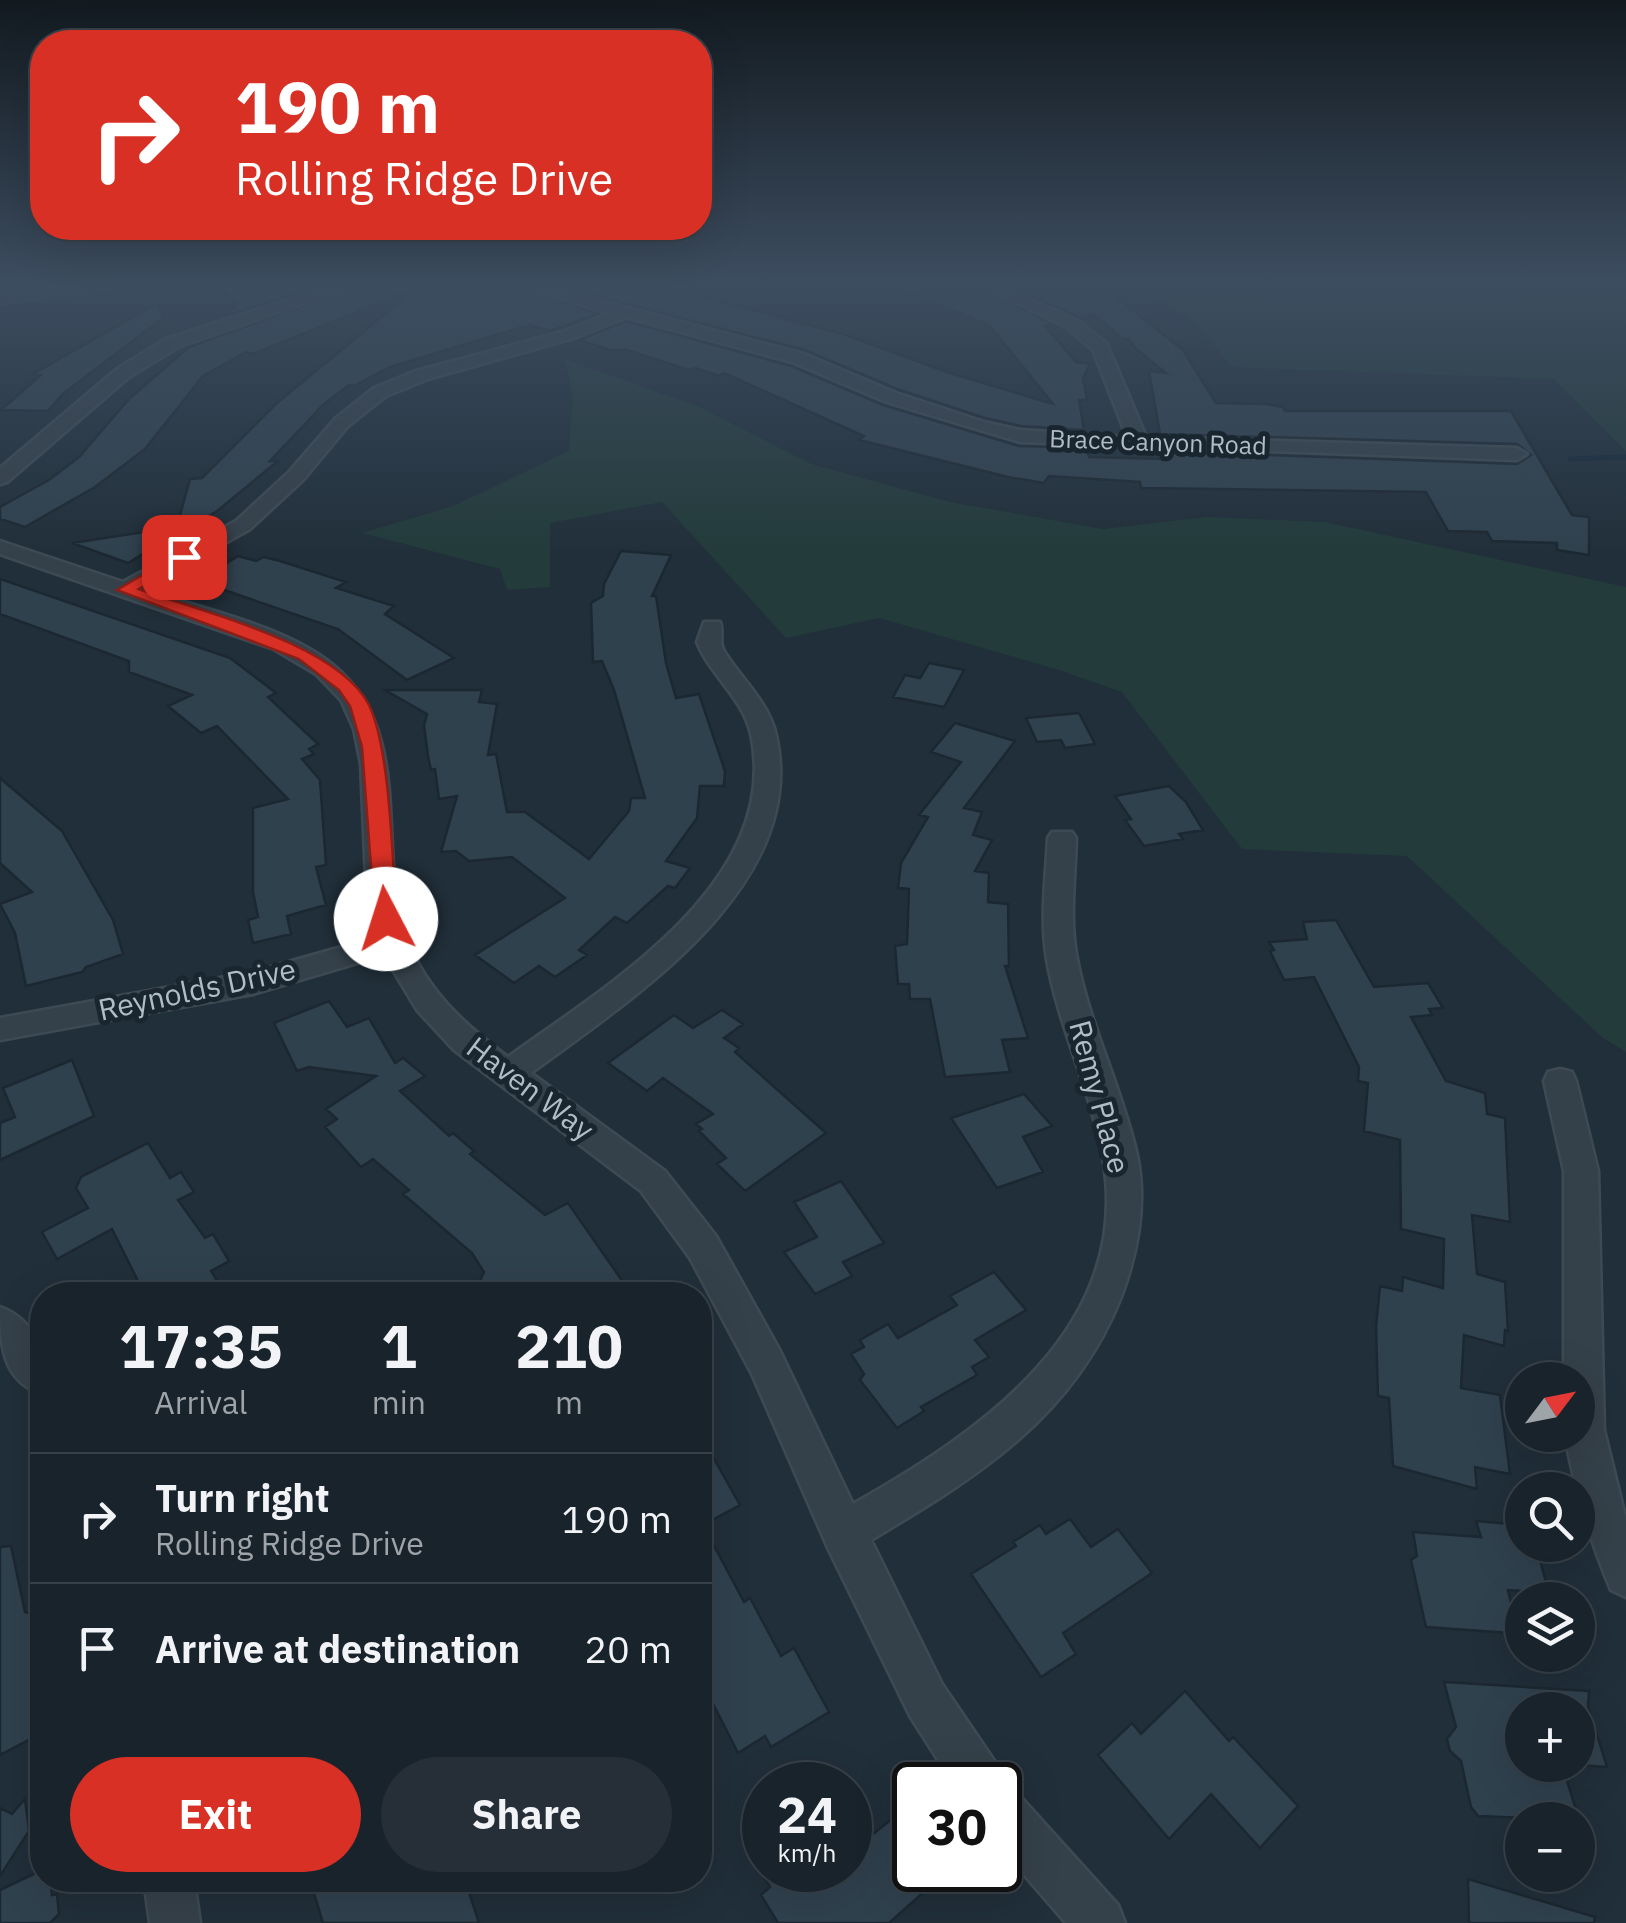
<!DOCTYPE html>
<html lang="en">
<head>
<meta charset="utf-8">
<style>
  body { margin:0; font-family:"IBM Plex Sans",sans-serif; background:#262f38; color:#f1f3f6; height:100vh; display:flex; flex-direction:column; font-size:38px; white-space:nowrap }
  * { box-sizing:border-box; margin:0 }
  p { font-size:32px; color:#9fa4a9 }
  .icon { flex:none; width:55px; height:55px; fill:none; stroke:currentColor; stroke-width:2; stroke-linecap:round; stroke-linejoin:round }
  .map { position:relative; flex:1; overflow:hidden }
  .details { position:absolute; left:30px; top:1282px; width:682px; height:610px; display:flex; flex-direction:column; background:#19232c; border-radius:40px; box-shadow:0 10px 40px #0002,0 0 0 2px #374048 }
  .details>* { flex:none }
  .top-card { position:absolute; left:30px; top:30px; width:682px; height:210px; border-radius:40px; box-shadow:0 10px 40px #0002,0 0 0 2px #374048; background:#d93025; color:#fff; overflow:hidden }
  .needle { width:65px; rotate:58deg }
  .tools { position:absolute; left:1505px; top:1362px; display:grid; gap:20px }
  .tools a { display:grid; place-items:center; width:90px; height:90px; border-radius:50%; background:#19232c; box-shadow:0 10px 40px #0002,0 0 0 2px #374048; font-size:50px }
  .speed { position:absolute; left:742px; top:1762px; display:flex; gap:20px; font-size:50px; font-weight:700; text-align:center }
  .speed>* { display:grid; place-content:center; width:130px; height:130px; border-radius:50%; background:#19232c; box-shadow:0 10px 40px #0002,0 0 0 2px #374048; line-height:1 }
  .speed small { font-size:25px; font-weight:400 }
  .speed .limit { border:5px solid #111; border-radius:15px; background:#fff; color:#111 }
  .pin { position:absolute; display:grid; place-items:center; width:85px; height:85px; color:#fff; margin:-42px; border-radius:20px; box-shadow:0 5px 15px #0006 }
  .me { position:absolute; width:110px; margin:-55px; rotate:355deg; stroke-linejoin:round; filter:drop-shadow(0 0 8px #0008) }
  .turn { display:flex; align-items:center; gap:35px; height:210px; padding:0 40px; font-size:45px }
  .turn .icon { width:130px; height:130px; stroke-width:2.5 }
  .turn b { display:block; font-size:70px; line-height:85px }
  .eta { display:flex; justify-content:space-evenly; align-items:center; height:170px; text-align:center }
  .eta b { font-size:60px; font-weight:700; line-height:70px }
  .primary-button { display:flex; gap:20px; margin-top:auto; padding:20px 40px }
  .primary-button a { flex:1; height:115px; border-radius:60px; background:#d93025; color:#fff; font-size:40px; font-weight:700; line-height:115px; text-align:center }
  .primary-button a+a { background:#262f38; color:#f1f3f6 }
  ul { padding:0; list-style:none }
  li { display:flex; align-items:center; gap:30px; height:130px; padding:0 40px; border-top:2px solid #374048 }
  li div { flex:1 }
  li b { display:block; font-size:38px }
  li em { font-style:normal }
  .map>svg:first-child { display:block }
  .green { fill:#233b3b }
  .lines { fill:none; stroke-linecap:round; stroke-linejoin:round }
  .stream { stroke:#152838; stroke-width:5 }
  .building { fill:#30414e; stroke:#1c2831; stroke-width:2.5 }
  .street-casing { stroke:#3e4a53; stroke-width:5 }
  .street { fill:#35414a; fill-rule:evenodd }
  .route { fill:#d93025; stroke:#8d1f18; stroke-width:2.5 }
  .labels { text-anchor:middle; stroke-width:10; stroke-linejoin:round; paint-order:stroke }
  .far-street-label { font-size:25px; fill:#b0bcc6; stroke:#1a262f }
  .street-label { font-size:30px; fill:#b0bcc6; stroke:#1a262f }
</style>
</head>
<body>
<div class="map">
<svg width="1626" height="1923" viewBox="0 0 1626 1923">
  <rect width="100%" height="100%" fill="#212f3a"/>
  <path class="green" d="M1161 285H1626V451L1554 379 1232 367 1197 324 1154 295Z
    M565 359 699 407 811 464 950 502 1103 529 1207 517 1325 522 1626 587V1052L1603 1038 1407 856 1242 849 1122 692 1056 669 879 618 786 638 662 502 550 523V587L507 590 500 569 362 533 453 506 569 451 573 395Z"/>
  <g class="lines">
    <path class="stream" d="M1570 459 1626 457"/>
  </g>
  <path class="building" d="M220 285H323L225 316 237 305Z
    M360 285H513L598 314 550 331 529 325 390 367 354 386 349 385 323 405 270 461H278L217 511 201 521 180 515 190 479 202 478 277 403 418 287 253 354 246 352 203 376 145 449 95 487 25 527 0 519V507L49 480 79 457 130 398 189 347Z
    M553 285H657L843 334 947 372 1053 404 989 325 893 286 977 285 1052 324 1045 326 1076 362 1090 364 1083 378 1087 400H1079L1084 430 1021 426 985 418 897 389 805 350Z
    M1008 285H1077L1106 296 1100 285 1183 350 1216 403 1265 404 1283 407 1285 411H1511L1572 515 1589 517V555L1557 550V543L1492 541 1487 532 1448 531 1426 492 1141 488 1140 482 1049 476 1044 483 1008 477 859 440 864 436 724 373 719 376 696 368 689 370 627 350H610L579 340 626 321 791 366 883 405 1019 446 1087 448 1089 457 1166 459 1164 451 1517 464 1531 455 1517 444 1160 434 1149 371 1166 373 1135 348 1129 338 1123 339 1093 314 1080 318Z
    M156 304 164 317 63 394 48 411 1 410 41 375 33 374Z
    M190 525 128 563 72 543Z
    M621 551 671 555 652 596H656L666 663 676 698 699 694 725 771 724 786H700L697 818 666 861 690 868 675 888 668 886 627 923 615 917 579 950 587 955 555 977 539 966 514 983 475 955 565 898 512 857 469 861 456 851 441 852 457 796 439 799 435 769 431 770 428 756 424 725 427 714 385 690H482L479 702 497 704 488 755 496 754 507 812H525L589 859 629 811 631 798H645L614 690 602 661 593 662 591 603 603 596 604 584Z
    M238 556 256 561 264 557 280 561 346 582 336 588 394 606 385 614 454 658 407 680 338 629 198 581Z
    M0 579 230 658 276 693 268 697 318 744 309 749 314 754 302 759 320 780 326 865 316 867 326 905 287 916 291 934 253 943 248 920 258 917 253 892V808L288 799 217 726 201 733 168 706 192 695 129 672V661L0 614Z
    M929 663 964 670 944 707 893 697 905 675 920 678Z
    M1079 713 1095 744 1065 748 1061 740 1037 742 1026 718Z
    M955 723 1015 741 964 808 982 812 973 835 992 840 975 871 989 873 988 902 1008 904 1009 966H1005L1028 1038 1002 1040 1010 1072 945 1077 930 999H910L909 984H898L895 946 907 944 909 889 898 888 901 863 928 817 919 815 961 762 931 752Z
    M0 778 62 831 113 920 123 954 86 967 82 972 26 986 15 933 0 904 32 892 0 863Z
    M1169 786 1186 802 1203 830 1179 834 1183 839 1144 846 1125 820 1131 819 1115 796Z
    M1336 920 1374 987 1428 983 1443 1008 1429 1009 1432 1015 1411 1017 1446 1081 1485 1093 1487 1114 1505 1118 1510 1222 1472 1215 1477 1274 1505 1282 1508 1331 1505 1330 1504 1346 1464 1335 1461 1388 1500 1395 1510 1474 1475 1467 1477 1489 1393 1466 1389 1398 1378 1396 1376 1327 1380 1286 1402 1291 1403 1277 1443 1288 1444 1239 1401 1229 1400 1140 1364 1131 1368 1083 1358 1081 1359 1067 1314 977 1284 980 1270 951 1274 950 1269 942 1307 939 1303 922Z
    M329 1001 347 1027 369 1018 395 1063 403 1058 425 1076 400 1091 449 1136 453 1133 474 1151 470 1154 545 1215 568 1203 632 1295H497L476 1290 484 1272 472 1253 403 1194 409 1190 373 1159 361 1167 325 1127 337 1119 326 1109 376 1076 309 1067 297 1071 274 1023Z
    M722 1010 743 1024 724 1038 739 1048 735 1052 826 1133 745 1191 717 1164 726 1158 699 1131 702 1129 696 1124 713 1114 663 1078 647 1091 608 1063 674 1015 693 1028Z
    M72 1060 94 1116 0 1160V1123L15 1117 3 1088Z
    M1024 1094 1052 1126 1023 1137 1043 1172 997 1188 951 1118Z
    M148 1143 170 1178 181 1172 194 1192 178 1200 205 1238 213 1234 229 1261 211 1271 226 1295H145L112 1229 57 1259 42 1232 88 1208 76 1188 81 1177Z
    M841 1181 884 1243 843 1262 852 1276 815 1294 784 1252 817 1237 794 1202Z
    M994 1272 1026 1310 975 1340 989 1357 972 1367 977 1375 921 1407 924 1411 897 1428 860 1380 864 1374 851 1354 864 1347 860 1340 888 1324 898 1338 957 1305 950 1296Z
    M700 1434 740 1505 703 1525 744 1602 750 1598 781 1656 794 1648 829 1712 771 1747 765 1736 738 1753 700 1678Z
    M1070 1519 1091 1547 1118 1529 1152 1573 1063 1633 1076 1654 1041 1677 971 1574 1016 1546 1013 1542 1040 1525 1046 1534Z
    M1476 1521 1522 1525V1545L1536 1546 1549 1593 1508 1590 1517 1628H1509L1511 1633 1426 1627 1411 1560 1417 1556 1413 1532 1481 1537Z
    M11 1546 25 1612 39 1616 42 1632V1651L33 1655 42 1704V1733L0 1755V1547Z
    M1444 1682 1589 1691 1588 1706 1607 1767 1578 1765V1710H1522V1765H1562L1577 1813 1573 1812 1575 1820 1478 1816 1471 1807 1461 1761 1450 1751 1447 1739 1456 1727Z
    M1185 1691 1229 1741 1233 1737 1298 1806 1260 1848 1211 1794 1169 1839 1098 1755 1132 1723 1141 1734Z
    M25 1799 29 1831 0 1876V1808L12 1814Z
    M894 1817 915 1847V1870H924L933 1884 889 1923H778L761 1895 770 1887 760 1870H850V1853Z
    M42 1870V1880H50L52 1895 57 1894 59 1914 50 1923H0V1890Z
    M1468 1879 1595 1917 1594 1923H1469Z
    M310 1880H465L479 1923H323Z"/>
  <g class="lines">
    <defs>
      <path id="street" d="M69 285H111L103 290 0 303V293Z
        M334 285H356L178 347 129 377 7 482 0 484V468L117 369 166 339Z
        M517 285H540L804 354 896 393 984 422 1020 430 1127 437 1093 350 1066 327 980 285H1000L1078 321 1107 344 1146 437 1517 448 1527 454 1517 460 1020 442 884 401 792 362 626 317 577 337 428 379 386 396 348 426 303 480 250 529 143 589C201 609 286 626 333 665 419 736 372 852 409 944 428 992 467 1027 508 1057 609 984 783 881 751 734 743 698 710 675 697 642L704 622H720C724 632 718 641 724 651 741 679 768 701 776 735 810 885 634 997 531 1073L665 1171 716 1236 780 1351 853 1504C980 1432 1134 1328 1103 1158 1091 1090 1059 1028 1047 960 1040 920 1046 878 1048 838L1052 832H1072L1076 838C1075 878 1069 920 1077 959 1090 1027 1122 1088 1137 1155 1147 1203 1138 1252 1121 1297 1073 1418 978 1476 871 1540L942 1684 999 1768 1005 1788 1017 1793 1118 1905 1125 1923H1066L1000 1847V1785H954L910 1716 828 1548 752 1374 690 1258 641 1191 454 1050 417 1010 384 955 253 994 0 1040V1018L253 972 377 937 366 880 361 764 354 729 341 700 316 674 274 649 0 554V541L123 582 236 521 289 472 336 418 374 388 416 371 565 331 609 313Z
        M1560 1069 1572 1072 1576 1081 1598 1171 1604 1430 1626 1520V1597L1611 1590C1589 1538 1575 1490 1565 1435H1578V1380H1564V1171L1544 1081 1548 1072Z
        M0 1307C41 1322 42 1357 42 1394 2 1381 0 1343 0 1307Z
        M144 1880H194L200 1923H150Z"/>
    </defs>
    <use href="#street" class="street-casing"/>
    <use href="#street" class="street"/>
  </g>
  <linearGradient id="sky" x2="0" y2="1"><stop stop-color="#121a20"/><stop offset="0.51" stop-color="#3d4d60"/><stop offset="1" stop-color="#3d4d60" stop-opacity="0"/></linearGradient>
  <rect width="1626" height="554" fill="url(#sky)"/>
  <path class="route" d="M178 554 192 557 139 589C202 612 338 644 369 705 391 751 392 864 397 919L394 924 386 926 375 919 362 747 350 706 339 690 299 659 117 590Z"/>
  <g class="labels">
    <g class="far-street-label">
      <text transform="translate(1158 442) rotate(2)" y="9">Brace Canyon Road</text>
    </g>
    <g class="street-label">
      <text transform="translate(197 990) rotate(-12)" y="10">Reynolds Drive</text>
      <text transform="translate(530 1089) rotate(37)" y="10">Haven Way</text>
      <text transform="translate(1099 1097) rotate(75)" y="10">Remy Place</text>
    </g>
  </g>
</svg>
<div class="tools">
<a><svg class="needle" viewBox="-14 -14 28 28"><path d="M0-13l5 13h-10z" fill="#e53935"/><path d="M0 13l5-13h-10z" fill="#9fa4a9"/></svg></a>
<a><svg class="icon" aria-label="search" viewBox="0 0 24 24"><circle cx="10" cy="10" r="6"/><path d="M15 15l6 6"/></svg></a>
<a><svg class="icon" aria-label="layers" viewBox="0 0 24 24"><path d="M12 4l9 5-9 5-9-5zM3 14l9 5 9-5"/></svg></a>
<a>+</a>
<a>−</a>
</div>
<div class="speed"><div>24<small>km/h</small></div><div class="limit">30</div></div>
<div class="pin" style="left:184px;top:557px;background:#d93025"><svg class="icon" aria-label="arrive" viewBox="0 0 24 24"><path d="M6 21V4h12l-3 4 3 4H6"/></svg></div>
<svg class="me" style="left:386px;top:919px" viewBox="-20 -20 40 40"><circle r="19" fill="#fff"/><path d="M0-13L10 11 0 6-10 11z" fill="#d93025"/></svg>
<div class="top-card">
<div class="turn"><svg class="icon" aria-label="right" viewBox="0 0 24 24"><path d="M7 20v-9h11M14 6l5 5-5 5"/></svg><div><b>190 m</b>Rolling Ridge Drive</div></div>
</div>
<section class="details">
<div class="eta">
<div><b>17:35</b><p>Arrival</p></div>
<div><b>1</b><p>min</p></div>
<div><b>210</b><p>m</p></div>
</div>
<ul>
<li><svg class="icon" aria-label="right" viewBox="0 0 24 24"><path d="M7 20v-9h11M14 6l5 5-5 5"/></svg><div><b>Turn right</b><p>Rolling Ridge Drive</p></div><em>190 m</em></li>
<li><svg class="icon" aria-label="arrive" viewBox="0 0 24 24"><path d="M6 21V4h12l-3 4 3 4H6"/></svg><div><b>Arrive at destination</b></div><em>20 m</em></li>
</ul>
<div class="primary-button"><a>Exit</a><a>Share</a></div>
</section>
</div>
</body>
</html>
